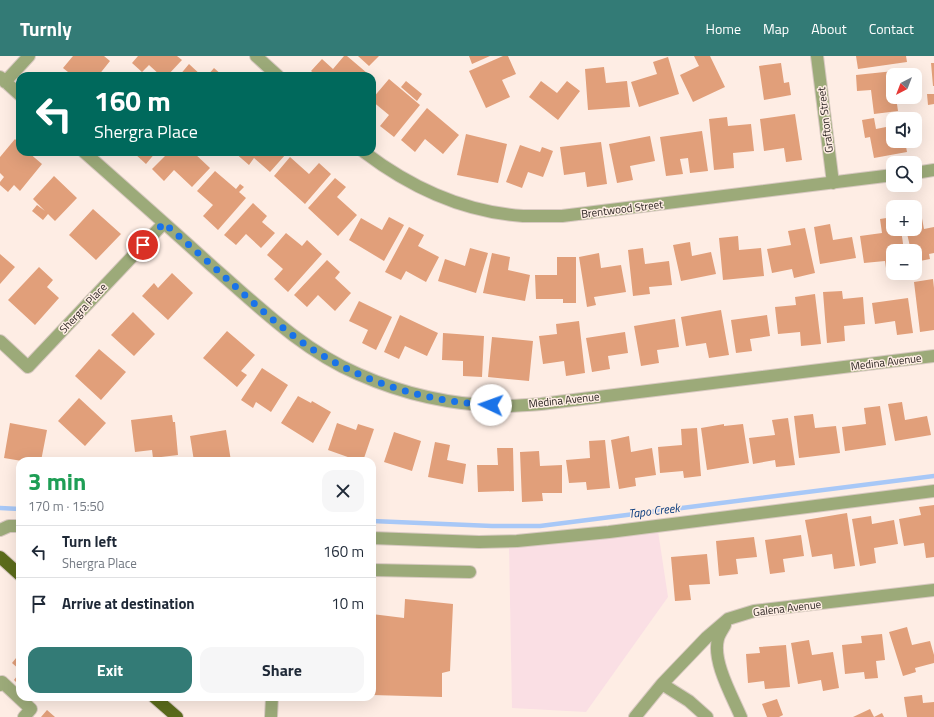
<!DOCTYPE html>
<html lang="en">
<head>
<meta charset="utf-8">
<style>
  body { margin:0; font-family:"Titillium Web",sans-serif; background:#f6f6f7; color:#1f2937; height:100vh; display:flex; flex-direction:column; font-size:15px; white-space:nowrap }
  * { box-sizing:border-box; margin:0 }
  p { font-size:13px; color:#747a83 }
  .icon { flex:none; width:22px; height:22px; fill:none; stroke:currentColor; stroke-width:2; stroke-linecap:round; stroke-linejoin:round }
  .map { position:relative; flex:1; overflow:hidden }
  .drawer { position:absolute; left:16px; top:401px; width:360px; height:244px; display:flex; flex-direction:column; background:#fff; border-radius:12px; box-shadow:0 4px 16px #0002 }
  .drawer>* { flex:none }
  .banner { position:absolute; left:16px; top:16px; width:360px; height:84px; border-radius:12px; box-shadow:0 4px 16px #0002; background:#00695c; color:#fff; overflow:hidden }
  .needle { width:26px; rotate:222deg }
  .controls { position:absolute; left:886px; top:12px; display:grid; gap:8px }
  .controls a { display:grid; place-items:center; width:36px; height:36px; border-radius:8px; background:#fff; box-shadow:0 4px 16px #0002; font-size:20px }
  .pin { position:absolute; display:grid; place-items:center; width:34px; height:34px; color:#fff; margin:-17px; border:2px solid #fff; border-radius:50%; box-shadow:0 1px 4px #0007 }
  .me { position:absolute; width:44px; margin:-22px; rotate:273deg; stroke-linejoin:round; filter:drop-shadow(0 0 3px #0008) }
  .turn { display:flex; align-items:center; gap:14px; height:84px; padding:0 12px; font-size:18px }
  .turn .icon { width:52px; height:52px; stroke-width:2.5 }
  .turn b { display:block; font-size:28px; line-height:34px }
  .round { display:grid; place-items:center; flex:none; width:42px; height:42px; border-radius:12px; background:#f6f6f7 }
  .summary { display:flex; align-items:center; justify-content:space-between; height:68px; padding:0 12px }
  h1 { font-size:24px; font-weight:700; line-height:30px; color:#1e9e55 }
  .primary-button { display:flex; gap:8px; margin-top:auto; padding:8px 12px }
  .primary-button a { flex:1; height:46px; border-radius:12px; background:#337b76; color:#fff; font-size:16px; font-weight:700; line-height:46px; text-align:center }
  .primary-button a+a { background:#f6f6f7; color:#1f2937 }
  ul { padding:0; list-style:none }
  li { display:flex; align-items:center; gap:12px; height:52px; padding:0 12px; border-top:1px solid #e0e1e3 }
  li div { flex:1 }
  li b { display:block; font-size:15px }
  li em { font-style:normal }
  header { display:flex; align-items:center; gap:24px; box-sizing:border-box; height:56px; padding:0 20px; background:#337b76; color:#fff }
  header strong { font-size:19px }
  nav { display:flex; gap:22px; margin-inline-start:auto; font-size:14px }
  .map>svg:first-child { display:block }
  .commercial { fill:#fadfe4 }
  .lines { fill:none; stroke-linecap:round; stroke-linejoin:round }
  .stream { stroke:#a8c8f7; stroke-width:4.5 }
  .building { fill:#e19f7a }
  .minor-casing { stroke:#d8c9c1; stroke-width:14 }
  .major-casing { stroke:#d8c9c1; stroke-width:14 }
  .minor { stroke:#9caa79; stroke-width:12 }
  .major { stroke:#5b6b1b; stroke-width:12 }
  .route { stroke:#1a73e8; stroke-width:7; stroke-dasharray:0 12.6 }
  .labels { text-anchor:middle; stroke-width:3; stroke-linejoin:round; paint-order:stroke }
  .street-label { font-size:11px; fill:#2c2522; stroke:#feede4 }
  .water-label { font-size:12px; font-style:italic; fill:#093b7d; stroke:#feede4 }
</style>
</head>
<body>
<header>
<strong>Turnly</strong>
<nav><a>Home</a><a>Map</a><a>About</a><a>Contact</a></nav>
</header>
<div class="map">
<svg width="934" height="661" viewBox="0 0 934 661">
  <rect width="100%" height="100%" fill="#feede4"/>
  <path class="commercial" d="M658 475 668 541 586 656 512 652 509 490Z"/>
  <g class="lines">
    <path class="stream" d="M0 452 20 453
      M372 465 492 470H540L934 420"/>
  </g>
  <path class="building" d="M73 0H104L110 5 98 20H73L63 12Z
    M138 0H177L182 4 167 20H161L149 9 142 16 132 7Z
    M344 0H347L367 17 364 20H317L311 15 322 3 333 13Z
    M358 0H379L369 10Z
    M469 0H490L472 8Z
    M503 0H508L516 18 502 24 510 41 486 52 469 15Z
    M694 0H710L725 31 693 46 680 19 699 10Z
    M856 0H906L907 6 858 13Z
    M668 1 679 38 639 51 631 26 657 18 653 6Z
    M781 7 784 27 789 26 791 39 764 44 759 10Z
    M931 7H934V30H933Z
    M189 8 202 20H179Z
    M604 11 606 27 627 25 630 51 588 54 585 13Z
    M214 12 223 20H207Z
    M894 15 893 41H896L898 55 874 58 871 34 857 35 856 19Z
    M389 23 420 49 394 81 380 70 389 59 372 45V43Z
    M406 25 422 38 417 45 401 31Z
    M541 25 557 37 567 25 580 35 558 64 529 41Z
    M927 38H934V48L928 49Z
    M427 52 459 79 443 98 425 83 415 96 401 84Z
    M795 58 802 104 786 106 784 92 764 95 760 63Z
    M727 61 728 70 751 68 754 95 733 97 734 112 714 114 709 63Z
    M874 62 876 73 891 70 893 85H905L907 96 874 102 870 81 865 82 862 64Z
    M702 75 708 115 690 117 688 102 680 103 683 118 666 120 660 81Z
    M466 78 507 88 498 127 457 119Z
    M650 80 655 105 630 110 633 124 617 127 609 88Z
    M15 83 20 88V96H28L42 108 20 135 14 129 8 136 0 129V126L4 121 0 117V101Z
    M601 86 607 128 587 131 585 116 564 119 560 91Z
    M520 89 540 96 542 91 553 95 543 121 528 116 522 132 506 126Z
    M135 96H156L146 108 134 97Z
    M169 96H193L210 112 192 131 174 114 164 125 152 113Z
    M234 96H283L286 98 270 116 254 102 249 109Z
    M290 101 309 118 319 107 331 118 305 148 274 120Z
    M215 115 236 133 240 128 244 131 239 136 246 142 218 174 203 160 213 149 197 135Z
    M54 120 77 142 55 165 48 158 43 164 32 155 37 149 45 155 33 143Z
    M335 122 346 131 337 141 357 159 338 180 308 152Z
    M253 147 267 160 262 166 275 177 261 192 246 178 236 189 224 179Z
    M93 153 121 178 96 204 69 179Z
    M921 157 924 173 934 171V197L929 198 930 203 915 206V195H911L906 173H915V158Z
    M389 161 404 169 384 205 349 184 361 162 382 174Z
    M893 161V173H901L904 195H893V211L886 212 885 205 864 207 860 180 882 177 880 163Z
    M830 168 833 184 852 181 856 202 820 208 814 171Z
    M409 171 424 179 418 190 439 201 426 226 406 215 401 224 385 216Z
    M805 172 815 217 794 222 792 213 772 217 767 193 791 189 788 175Z
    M286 177 302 190 307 184 322 198 288 236 274 223 283 213 267 199Z
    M738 180 739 194 761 192 764 220 723 224 719 182Z
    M690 186 692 200 711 196 716 218 681 225 673 189Z
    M470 192 488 197 476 237 438 225 445 203 465 210Z
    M643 192 645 208 669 205 672 229 649 231 650 238 633 240 628 194Z
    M492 197 510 201 508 214 530 219 525 245 483 237Z
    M599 197 601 212 621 209 626 236 594 241 596 249 587 251 579 201Z
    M0 198 15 211 0 228Z
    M557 201H576V247H563V243H536L535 219H557Z
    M327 204 340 216 335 222 351 237 335 255 318 239 307 251 294 239Z
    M39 211 53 224 47 231 59 242 35 269 8 244Z
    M172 217 193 237 168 264 142 240 154 227 158 232Z
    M933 223 934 232V274L920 276 914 226Z
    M842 235 843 243 863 241 865 268 844 270 845 285 827 287 823 236Z
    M815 238 821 288 801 290 800 276 778 278 775 251 796 249 795 241Z
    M908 242 913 277 897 279 895 265 875 268 872 247Z
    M359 245 392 261 376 294 362 287 368 274 349 265Z
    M721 254 729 299 709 302 706 287 686 290 681 261Z
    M133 256 155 278 134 300 111 279Z
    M400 259 438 277 427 300 405 290 399 303 384 296Z
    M767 259 770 280 750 283 752 295 736 297 731 264Z
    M675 263 679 291 657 294 659 307 641 310 634 270Z
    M579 265 585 317 566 320 564 305 543 308 539 280 557 278 556 268Z
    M227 275 255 299 241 315 247 319 237 331 203 302Z
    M625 276 628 297 608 300 610 313 592 316 586 282Z
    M443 277 484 280 482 321 463 320V305L442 304Z
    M492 281 533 285 529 325 488 321Z
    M99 293 126 316 101 344 75 320Z
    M262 312 288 329 271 356 256 346 253 352 241 344Z
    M298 340 311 347 312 345 331 356 313 387 281 367Z
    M79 342 106 367 85 390 58 365Z
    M902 346 905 364 927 360 931 379 895 385 888 348Z
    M880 350 886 389 845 395 842 371 866 368 864 352Z
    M813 358 815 372 836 370 840 397 799 402 794 360Z
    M172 359 173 366H175L178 399 153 402 152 394 135 396 131 364Z
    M788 362 795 409 776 411 775 404 753 408 749 382 775 379 772 364Z
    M10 367 47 374 41 405H22L4 402Z
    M337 367 356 374 358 368 374 373 363 405H359L328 394Z
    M724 368V370L743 368 749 407 707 414 701 372Z
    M697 372 701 420 684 422 683 415 660 417 658 391 682 389 681 373Z
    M226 374 231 405H194L190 380Z
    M394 376 421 385 412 415 384 406Z
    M629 380 631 396 652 392 656 419 635 422 636 430 619 433 611 384Z
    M605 384 610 432 587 434 586 426 569 427 566 404 590 402 589 385Z
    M435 386 450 389 447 404 466 408 463 428 428 421Z
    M497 392H513L514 435 478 436 477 409H498Z
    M539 395 540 410 562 409V437H542L543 445 522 446 520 396Z
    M934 449V501L926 502 924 487 904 490 899 463 921 459 919 451Z
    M847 457 855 510 834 513 832 498 812 501 805 464Z
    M871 460 872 468 894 464 898 488 874 492 876 507 860 510 852 463Z
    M801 479 804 500 783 503 785 516 770 518 765 484Z
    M754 481 757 501 736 503 738 518 719 520 716 485Z
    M707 498 710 528 689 529 691 544 675 545 671 501Z
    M405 543 453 548 450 615 442 617V641L372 639V558L404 562Z
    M907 571 912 589 930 585 934 599V607L915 612 916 616 903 620 889 576Z
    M882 578 885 604 876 605 878 622 865 623 864 616 845 618 842 589 862 587 861 580Z
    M809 584 812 599 833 596 839 632 823 635 821 624 798 628 791 587Z
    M786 589 790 631 765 633 764 625 748 627 746 598 760 597 759 591Z
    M20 597V614L12 607Z
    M20 616V630L14 624Z
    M922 639 923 647 934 646V661H907L904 641Z
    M777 643 783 659 779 661H767L762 648Z
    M870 653 874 661 882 657 884 661H853Z
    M47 654 55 661H41Z"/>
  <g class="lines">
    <defs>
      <path id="minor" d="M256 0 278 20
        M817 0 833 127
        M0 21 20 39
        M5 26 29 0
        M84 96C127 134 170 172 213 211 258 250 302 294 358 318 403 338 452 349 502 350 515 350 528 349 541 348L934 300
        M364 96C410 131 464 156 523 160 536 160 549 160 562 160L893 119
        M915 117 934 114
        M0 285 28 311 164 167
        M0 474 9 470H20
        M372 482 479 486 517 485 609 476 934 435
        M372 514 470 516
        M725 569C723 573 719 578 718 583 712 605 732 640 741 661
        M662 628 689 645 707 661
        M0 629 2 626 31 653 24 661
        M271 661 272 641
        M635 661 662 628 707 581 728 563 754 555 934 534"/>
      <path id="major" d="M0 501 20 519
        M154 641 177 661"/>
    </defs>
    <use href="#minor" class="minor-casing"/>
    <use href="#major" class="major-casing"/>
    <use href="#minor" class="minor"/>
    <use href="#major" class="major"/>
  </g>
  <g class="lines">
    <path class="route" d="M143 189 164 167C189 189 214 211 238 233 265 257 291 281 322 299 373 330 432 346 491 349"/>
  </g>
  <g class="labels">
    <g class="street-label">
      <text transform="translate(825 64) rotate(-97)" y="4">Grafton Street</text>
      <text transform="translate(622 153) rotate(-7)" y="4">Brentwood Street</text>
      <text transform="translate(83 252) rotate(-47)" y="4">Shergra Place</text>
      <text transform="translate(886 306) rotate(-7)" y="4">Medina Avenue</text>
      <text transform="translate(564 344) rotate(-6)" y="4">Medina Avenue</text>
      <text transform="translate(787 552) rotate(-7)" y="4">Galena Avenue</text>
    </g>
    <g class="water-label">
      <text transform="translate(654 455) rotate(-7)" y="4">Tapo Creek</text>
    </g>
  </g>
</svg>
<div class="controls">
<a><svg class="needle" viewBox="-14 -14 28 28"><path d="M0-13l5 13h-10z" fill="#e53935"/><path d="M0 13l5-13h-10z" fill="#747a83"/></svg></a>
<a><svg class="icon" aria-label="sound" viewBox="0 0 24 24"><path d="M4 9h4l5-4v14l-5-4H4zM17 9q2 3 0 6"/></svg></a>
<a><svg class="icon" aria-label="search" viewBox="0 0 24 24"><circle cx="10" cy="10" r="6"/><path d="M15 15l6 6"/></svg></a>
<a>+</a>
<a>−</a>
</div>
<div class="pin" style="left:143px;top:189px;background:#d93025"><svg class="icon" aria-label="arrive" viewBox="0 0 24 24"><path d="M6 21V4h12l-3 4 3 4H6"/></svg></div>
<svg class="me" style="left:491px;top:349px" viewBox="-20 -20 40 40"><circle r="19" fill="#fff"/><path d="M0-13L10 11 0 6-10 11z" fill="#1a73e8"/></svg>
<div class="banner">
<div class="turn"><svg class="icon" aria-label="left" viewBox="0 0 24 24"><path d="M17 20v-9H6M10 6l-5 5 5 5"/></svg><div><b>160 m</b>Shergra Place</div></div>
</div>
<section class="drawer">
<div class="summary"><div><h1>3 min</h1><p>170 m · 15:50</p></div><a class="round"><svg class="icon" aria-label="close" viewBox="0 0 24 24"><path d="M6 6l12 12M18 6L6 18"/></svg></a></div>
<ul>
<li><svg class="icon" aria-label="left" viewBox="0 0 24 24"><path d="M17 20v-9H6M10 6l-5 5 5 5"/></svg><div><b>Turn left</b><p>Shergra Place</p></div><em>160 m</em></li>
<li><svg class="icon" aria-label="arrive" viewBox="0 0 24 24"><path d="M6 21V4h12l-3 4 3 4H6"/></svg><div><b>Arrive at destination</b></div><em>10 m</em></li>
</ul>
<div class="primary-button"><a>Exit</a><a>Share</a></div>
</section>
</div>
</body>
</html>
